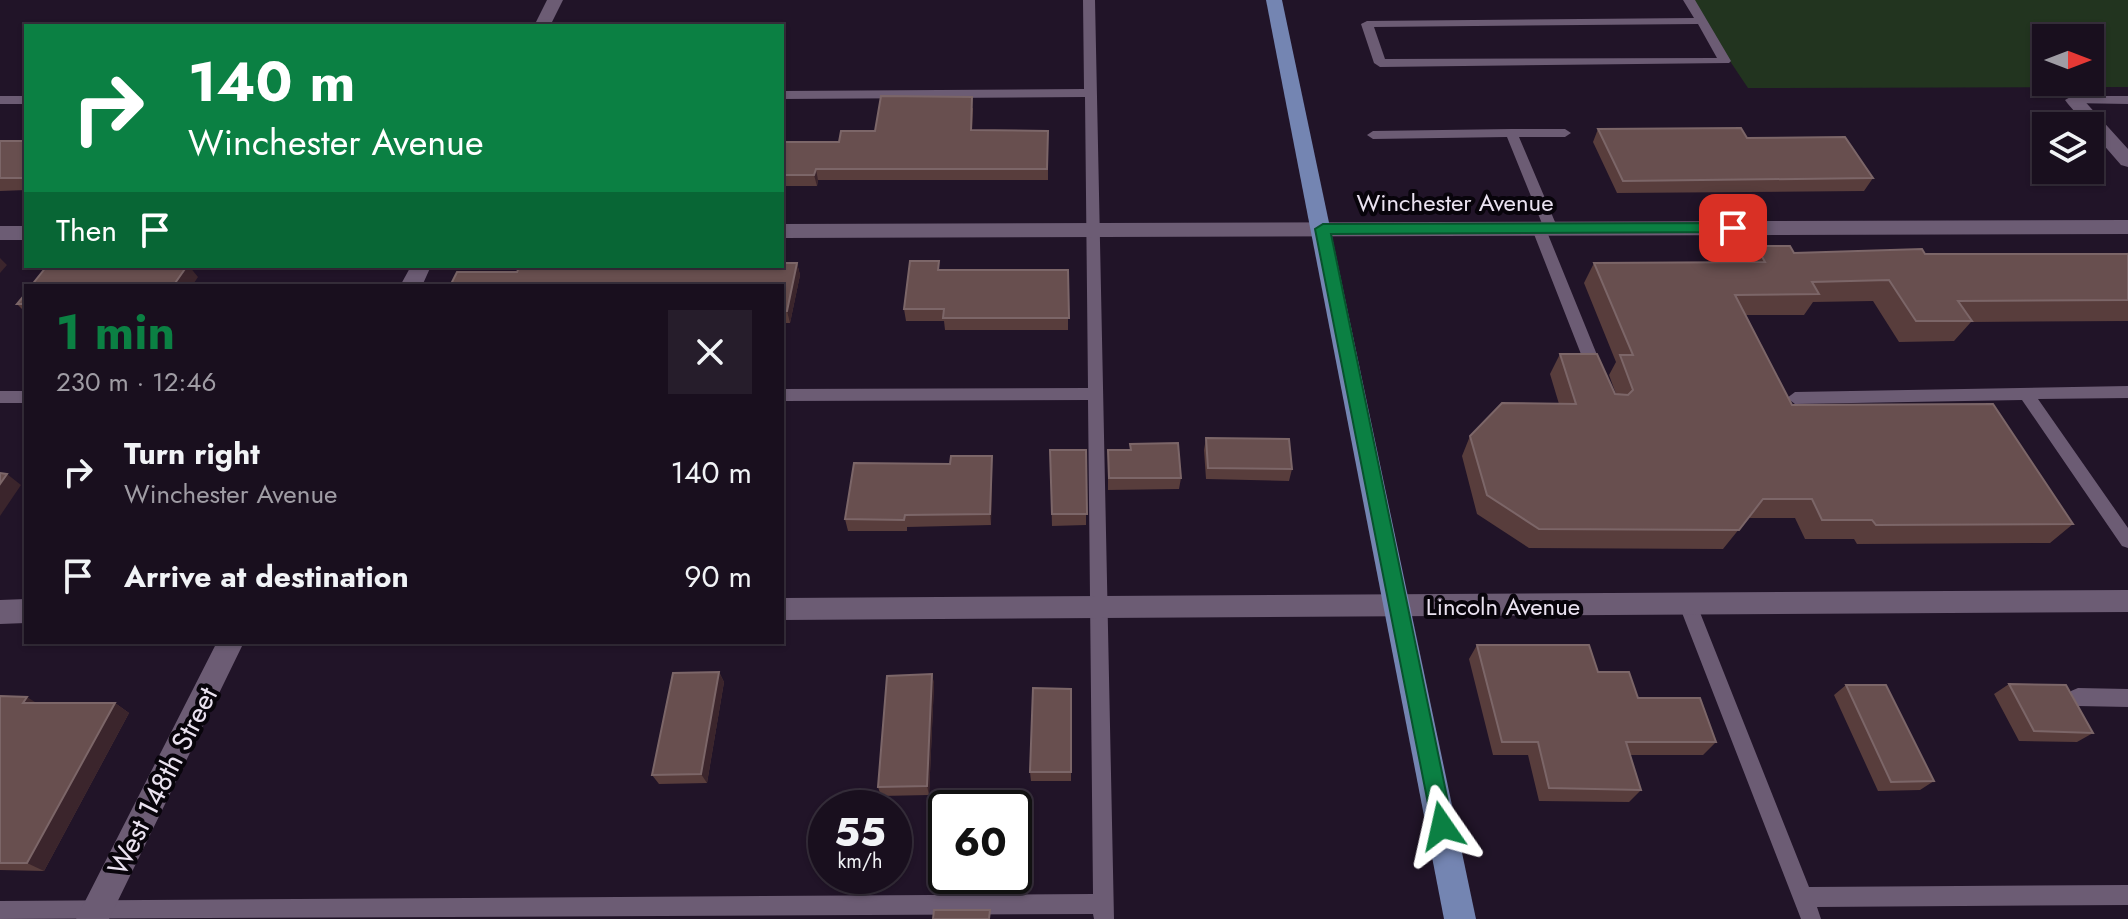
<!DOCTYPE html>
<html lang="en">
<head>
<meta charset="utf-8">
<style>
  body { margin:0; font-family:Jost,sans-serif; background:#261d2b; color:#f1f3f6; height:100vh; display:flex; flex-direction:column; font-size:30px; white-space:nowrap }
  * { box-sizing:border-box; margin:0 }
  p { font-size:26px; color:#9f9ca4 }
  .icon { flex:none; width:44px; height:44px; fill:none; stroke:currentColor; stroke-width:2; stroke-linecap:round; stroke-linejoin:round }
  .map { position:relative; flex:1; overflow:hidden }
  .drawer { position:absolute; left:24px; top:284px; width:760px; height:360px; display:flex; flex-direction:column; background:#190f1e; border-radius:0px; box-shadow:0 2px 6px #0004,0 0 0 2px #372f3c }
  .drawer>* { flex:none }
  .banner { position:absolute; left:24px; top:24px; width:760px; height:244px; border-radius:0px; box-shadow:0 2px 6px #0004,0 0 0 2px #372f3c; background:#0b8043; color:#fff; overflow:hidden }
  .needle { width:52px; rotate:90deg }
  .tools { position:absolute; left:2032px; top:24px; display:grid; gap:16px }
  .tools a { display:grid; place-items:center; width:72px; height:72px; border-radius:0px; background:#190f1e; box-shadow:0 2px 6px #0004,0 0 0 2px #372f3c; font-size:40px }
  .speed { position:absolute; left:808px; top:790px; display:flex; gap:16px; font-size:40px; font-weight:700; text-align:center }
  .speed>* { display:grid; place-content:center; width:104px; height:104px; border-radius:50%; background:#190f1e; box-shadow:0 2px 6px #0004,0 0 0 2px #372f3c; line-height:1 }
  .speed small { font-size:20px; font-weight:400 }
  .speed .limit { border:4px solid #111; border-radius:12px; background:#fff; color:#111 }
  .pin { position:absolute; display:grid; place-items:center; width:68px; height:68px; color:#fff; margin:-34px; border-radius:16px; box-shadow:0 4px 12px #0006 }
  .me { position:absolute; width:88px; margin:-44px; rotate:349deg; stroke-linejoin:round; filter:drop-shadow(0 0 6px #0008) }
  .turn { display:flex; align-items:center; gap:28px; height:168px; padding:0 32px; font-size:36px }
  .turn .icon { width:104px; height:104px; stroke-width:2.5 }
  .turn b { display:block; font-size:56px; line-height:68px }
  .then { display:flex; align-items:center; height:76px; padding:0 32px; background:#0003; gap:16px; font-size:30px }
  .round { display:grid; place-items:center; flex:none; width:84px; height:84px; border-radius:0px; background:#261d2b }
  .head { display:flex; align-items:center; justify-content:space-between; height:136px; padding:0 32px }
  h1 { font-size:48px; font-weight:700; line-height:60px; color:#0b8043 }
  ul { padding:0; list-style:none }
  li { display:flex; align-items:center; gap:24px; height:104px; padding:0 32px }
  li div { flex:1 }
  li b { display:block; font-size:30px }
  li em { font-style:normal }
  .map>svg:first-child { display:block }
  .green { fill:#22341f; fill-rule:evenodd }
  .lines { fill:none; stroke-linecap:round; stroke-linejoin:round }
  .lane { fill:#6c5c74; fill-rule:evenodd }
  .street { fill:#6c5c74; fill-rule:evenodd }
  .primary { fill:#7485b2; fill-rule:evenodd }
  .wall { fill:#583d3c }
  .shaded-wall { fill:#3b252c }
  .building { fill:#684f4f; stroke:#7c6668; stroke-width:2 }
  .route { fill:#0b8043; stroke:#07532c; stroke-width:2 }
  .labels { text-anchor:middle; stroke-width:8; stroke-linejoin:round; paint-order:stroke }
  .street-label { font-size:24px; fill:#eae2f0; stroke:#08040b }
  .near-street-label { font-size:28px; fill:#eae2f0; stroke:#08040b }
</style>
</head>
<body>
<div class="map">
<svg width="2128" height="919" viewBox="0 0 2128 919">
  <rect width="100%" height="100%" fill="#211428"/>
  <path class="green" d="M1689 0H2128V87L1748 88ZM2046 38H2090V82H2046Z"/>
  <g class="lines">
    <path class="lane" d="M1083 0H1095L1114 919H1094L1093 914 0 919V901L1093 894 1088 400 782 401V389L1088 388 1085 97 782 99V91L1084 89Z
      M1683 0H1695L1731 61 1729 63 1380 67 1374 63 1361 24 1367 21 1694 18ZM1698 24 1717 58 1385 59 1374 27Z
      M0 96H26V104H0Z
      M2074 96H2128V104L2070 103 2068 100Z
      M1511 129H1565L1571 133 1565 137H1519L1558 229 1556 232H1547L1604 372 1601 376 1596 378 1588 372 1532 229 1534 226H1543L1507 137 1373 139 1367 135 1373 131Z
      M2128 386V398L2038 399 2128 528V548L2122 546 2022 400 1795 404 1787 398 1795 392Z
      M0 391H26V403H0Z
      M1688 597 1694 600 1697 605 1809 887 2128 885V905L1817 907 1821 919H1801L1679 605 1682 600Z
      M2078 688 2128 689V707L2078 706 2071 703 2069 697 2071 691Z"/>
    <path class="street" d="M547 0H563L550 26H534Z
      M2074 95 2080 96 2128 149V167L2121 165 2068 104 2065 100Z
      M2128 220V234L782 238V224Z
      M0 226H26V240H0Z
      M411 266H431L422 286H400Z
      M2128 590V612L782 620V598Z
      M26 599V623L0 624V600Z
      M217 642H244L109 919H76Z"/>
    <path class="primary" d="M1266 0H1282L1476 919H1444Z"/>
  </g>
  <path class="wall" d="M973 108 972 130 1048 131V180H818L817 186H782V142H839L875 131Z
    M1598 129 1747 138 1873 178 1864 191 1617 193 1593 142Z
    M0 141H26V190L0 191Z
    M1756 246 1794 253 2127 254 2128 252V321L1971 322 1954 341 1899 342 1873 301 1813 302 1804 315H1746L1792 405 2073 524 2050 543 1857 544 1854 539H1805L1795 518H1748L1723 549 1529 548 1477 514 1462 456 1470 436 1559 404 1550 374 1560 354 1616 394 1609 375 1616 362 1584 283 1594 263 1746 262Z
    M797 263 800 275 790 323H782V286L517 272Z
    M940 270H1068V330H945L944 321H906L904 309Z
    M26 293V313L17 304Z
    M1206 438 1292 469 1289 481 1206 479 1204 450Z
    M1130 444 1181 478 1179 489 1108 490V450H1130Z
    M1050 450H1086V525L1052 526Z
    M992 467 991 525 907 527V531H848L845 519Z
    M1477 645 1598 672 1638 698 1716 742 1703 755H1630L1641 790 1629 802 1539 801 1528 755H1493L1469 659Z
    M719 672 724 682 707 783 659 784 652 775Z
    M932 674 934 684 929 795 881 796 878 787Z
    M2009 684 2093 733 2077 742 2019 741 1994 694Z
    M1846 685 1934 781 1920 790 1878 791 1834 695Z
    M1071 689V781H1031L1030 772Z
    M0 696 38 703H115L129 713 44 871 0 870Z"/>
  <path class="shaded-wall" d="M816 169 818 180 817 186 814 175Z
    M0 258 7 265 0 273Z
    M797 263 800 275 790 323 787 311Z
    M187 266H189L198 277 192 286H173Z
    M992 456V467L991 525 990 514Z
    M7 474 21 485 0 516V484Z
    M719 672 724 682 707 783 701 774Z
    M932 674 934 684 929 795 927 786Z
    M27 697 43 707 23 703Z
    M115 703 129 713 44 871 27 863Z"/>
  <path class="building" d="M881 96 972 97 971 130 1048 131 1047 169H816L814 175H782V142H839L841 131H875Z
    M1741 128 1747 138 1845 137 1873 178 1623 181 1598 129Z
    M0 141H26V178H0Z
    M1756 246H1790L1794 253 1922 249 1925 254H2128V300L1958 301 1972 321H1916L1889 280 1812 282 1819 294 1735 295 1792 405 1993 404 2073 524 1876 525 1872 520H1822L1812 499H1763L1739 530 1539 529 1487 495 1470 436 1502 403 1576 404 1560 354H1597L1615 394 1628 395 1633 390 1620 355H1633L1594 263 1765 262Z
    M910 261H939L938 270H1068L1069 318H943L944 309H904Z
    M782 263H797L787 311H782V286H450L457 272H517L520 266H782Z
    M47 266H187L173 286H31Z
    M26 293V304H17Z
    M1206 438 1289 439 1292 469 1208 468Z
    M1178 443 1181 478H1109L1108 450H1131L1130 444Z
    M1050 450H1086L1087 514H1052Z
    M951 456H992L990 514 905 515 904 520 845 519 854 463 950 464Z
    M0 473 7 474 0 484Z
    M1477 645H1589L1598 672H1629L1638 698H1700L1716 742H1626L1641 790 1549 788 1538 742H1502Z
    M719 672 701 774 652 775 673 673Z
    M932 674 927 786 878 787 887 676Z
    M2009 684 2066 685 2093 733 2034 731Z
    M1846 685H1886L1934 781 1891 782Z
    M1033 688 1071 689V772H1030Z
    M0 696 27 697 23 703H115L27 863H0Z
    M934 910H990L989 919H933Z"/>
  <path class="route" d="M1733 223 1741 228 1738 232 1331 234 1453 826 1450 834 1442 837 1434 834 1315 229 1323 224Z"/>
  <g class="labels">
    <g class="street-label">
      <text x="1455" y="211">Winchester Avenue</text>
      <text x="1503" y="615">Lincoln Avenue</text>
    </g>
    <g class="near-street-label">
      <text transform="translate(162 781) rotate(-63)" y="10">West 148th Street</text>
    </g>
  </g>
</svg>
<div class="tools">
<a><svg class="needle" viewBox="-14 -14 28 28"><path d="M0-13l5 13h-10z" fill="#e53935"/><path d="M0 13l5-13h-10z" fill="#9f9ca4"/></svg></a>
<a><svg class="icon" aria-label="layers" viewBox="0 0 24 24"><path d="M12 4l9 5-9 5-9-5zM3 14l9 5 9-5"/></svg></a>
</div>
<div class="speed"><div>55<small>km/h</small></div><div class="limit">60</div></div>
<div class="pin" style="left:1733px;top:228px;background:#d93025"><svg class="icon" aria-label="arrive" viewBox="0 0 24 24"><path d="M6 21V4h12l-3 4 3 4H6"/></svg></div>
<svg class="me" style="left:1442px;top:826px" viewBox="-20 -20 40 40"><path d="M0-17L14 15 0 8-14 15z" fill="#0b8043" stroke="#fff" stroke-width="4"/></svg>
<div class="banner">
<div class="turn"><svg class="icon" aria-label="right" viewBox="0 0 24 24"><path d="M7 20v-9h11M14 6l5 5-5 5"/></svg><div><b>140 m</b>Winchester Avenue</div></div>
<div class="then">Then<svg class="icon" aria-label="arrive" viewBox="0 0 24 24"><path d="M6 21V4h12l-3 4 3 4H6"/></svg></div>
</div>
<section class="drawer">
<div class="head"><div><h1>1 min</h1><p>230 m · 12:46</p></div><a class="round"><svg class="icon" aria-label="close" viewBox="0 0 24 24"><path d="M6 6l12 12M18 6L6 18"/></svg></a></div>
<ul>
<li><svg class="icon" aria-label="right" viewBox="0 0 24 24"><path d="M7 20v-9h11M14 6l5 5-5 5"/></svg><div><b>Turn right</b><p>Winchester Avenue</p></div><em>140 m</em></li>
<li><svg class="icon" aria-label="arrive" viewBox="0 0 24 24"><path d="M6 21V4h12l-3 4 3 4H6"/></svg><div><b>Arrive at destination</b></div><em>90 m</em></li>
</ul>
</section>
</div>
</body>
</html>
